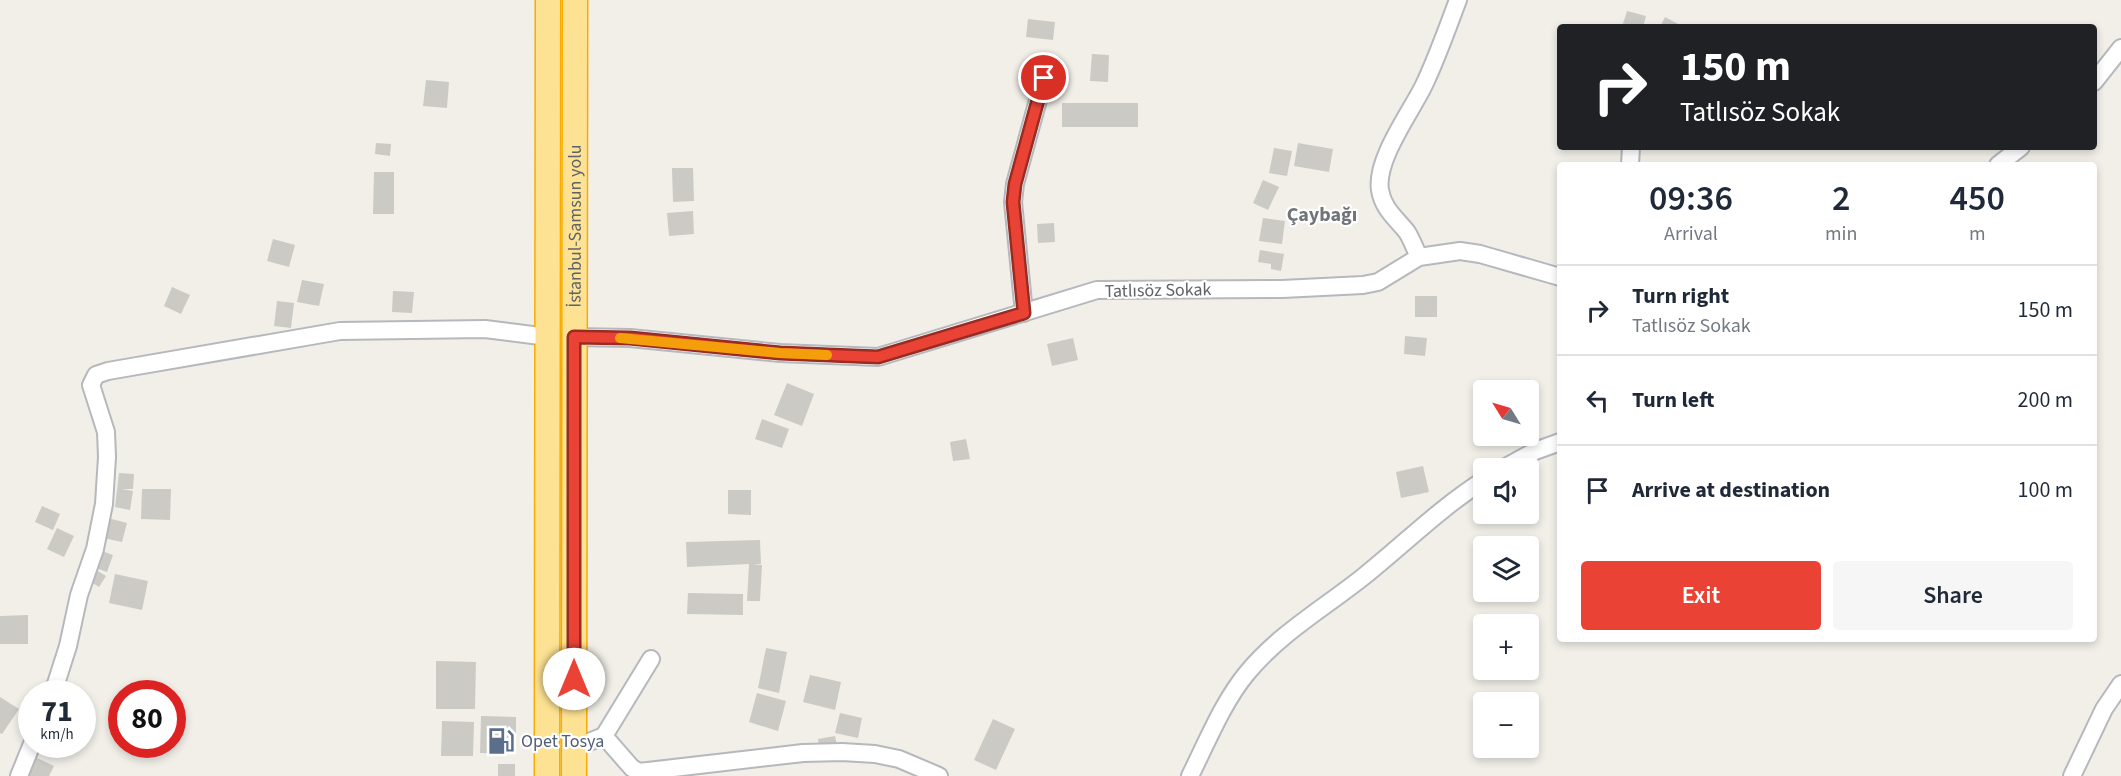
<!DOCTYPE html>
<html lang="en">
<head>
<meta charset="utf-8">
<style>
  body { margin:0; font-family:"Source Sans 3",sans-serif; background:#f6f6f7; color:#1f2937; height:100vh; display:flex; flex-direction:column; font-size:22px; white-space:nowrap }
  * { box-sizing:border-box; margin:0 }
  p { font-size:20px; color:#747a83 }
  .icon { flex:none; width:33px; height:33px; fill:none; stroke:currentColor; stroke-width:2; stroke-linecap:round; stroke-linejoin:round }
  .map { position:relative; flex:1; overflow:hidden }
  .details { position:absolute; left:1557px; top:162px; width:540px; height:480px; display:flex; flex-direction:column; background:#fff; border-radius:6px; box-shadow:0 3px 9px #0003 }
  .details>* { flex:none }
  .hud { position:absolute; left:1557px; top:24px; width:540px; height:126px; border-radius:6px; box-shadow:0 3px 9px #0003; background:#202124; color:#fff; overflow:hidden }
  .needle { width:39px; rotate:307deg }
  .fabs { position:absolute; left:1473px; top:380px; display:grid; gap:12px }
  .fabs a { display:grid; place-items:center; width:66px; height:66px; border-radius:6px; background:#fff; box-shadow:0 3px 9px #0003; font-size:30px }
  .speed { position:absolute; left:18px; top:680px; display:flex; gap:12px; font-size:30px; font-weight:700; text-align:center }
  .speed>* { display:grid; place-content:center; width:78px; height:78px; border-radius:50%; background:#fff; box-shadow:0 3px 9px #0003; line-height:1 }
  .speed small { font-size:15px; font-weight:400 }
  .speed .limit { border:9px solid #d22; background:#fff; color:#111 }
  .pin { position:absolute; display:grid; place-items:center; width:51px; height:51px; color:#fff; margin:-26px; border:3px solid #fff; border-radius:50%; box-shadow:0 2px 6px #0007 }
  .me { position:absolute; width:66px; margin:-33px; rotate:0deg; stroke-linejoin:round; filter:drop-shadow(0 0 4px #0008) }
  .turn { display:flex; align-items:center; gap:21px; height:126px; padding:0 24px; font-size:27px }
  .turn .icon { width:78px; height:78px; stroke-width:2.5 }
  .turn b { display:block; font-size:42px; line-height:51px }
  .eta { display:flex; justify-content:space-evenly; align-items:center; height:102px; text-align:center }
  .eta b { font-size:36px; font-weight:600; line-height:42px }
  .action { display:flex; gap:12px; margin-top:auto; padding:12px 24px }
  .action a { flex:1; height:69px; border-radius:6px; background:#ea4335; color:#fff; font-size:24px; font-weight:600; line-height:69px; text-align:center }
  .action a+a { background:#f6f6f7; color:#1f2937 }
  ul { padding:0; list-style:none }
  li { display:flex; align-items:center; gap:18px; height:90px; padding:0 24px; border-top:2px solid #e0e1e3 }
  li div { flex:1 }
  li b { display:block; font-size:22px }
  li em { font-style:normal }
  .map>svg:first-child { display:block }
  .building { fill:#cccac5 }
  .lines { fill:none; stroke-linecap:round; stroke-linejoin:round }
  .minor-casing { stroke:#b5b8bc; stroke-width:20 }
  .highway-casing { stroke:#f9ab00; stroke-width:27 }
  .minor { stroke:#fff; stroke-width:16 }
  .highway { stroke:#fde293; stroke-width:24 }
  .route-casing { stroke:#982c22; stroke-width:15 }
  .route { stroke:#ea4335; stroke-width:10 }
  .slow { stroke:#f59e0b; stroke-width:10 }
  .labels { text-anchor:middle; stroke-width:4.5; stroke-linejoin:round; paint-order:stroke }
  .street-label { font-size:18px; fill:#5f6368; stroke:#fff }
  .service-label { font-size:18px; fill:#4e5e75; stroke:#fff; text-anchor:start }
  .neighbourhood-label { font-size:20px; font-weight:bold; fill:#70757a; stroke:#fff }
</style>
</head>
<body>
<div class="map">
<svg width="2121" height="776" viewBox="0 0 2121 776">
  <rect width="100%" height="100%" fill="#f1efe8"/>
  <path class="building" d="M1627 11 1646 16 1643 27H1622Z
    M1665 17 1680 25 1679 27H1660Z
    M1028 19 1055 22 1053 40 1026 37Z
    M1092 54 1109 55 1108 82 1090 81Z
    M426 80 449 82 447 108 423 106Z
    M1062 103H1138V127H1062Z
    M376 143 391 144 390 156 375 154Z
    M1298 143 1333 149 1329 172 1294 166Z
    M1274 148 1292 151 1287 176 1269 173Z
    M672 168H693L694 201 673 202Z
    M374 172H394V214H373Z
    M1263 180 1279 187 1268 210 1253 203Z
    M693 211 694 234 669 236 667 213Z
    M1263 218 1285 221 1282 244 1259 241Z
    M1054 223 1055 242 1038 243 1037 224Z
    M273 239 295 245 289 267 267 261Z
    M1260 250 1284 254 1281 271 1271 269V264L1258 262Z
    M302 280 324 284 319 306 297 302Z
    M172 287 190 295 181 314 164 306Z
    M393 291 414 292 412 313 392 312Z
    M1415 296H1437V317H1415Z
    M277 301 294 303 291 328 274 326Z
    M1405 336 1427 338 1425 356 1404 354Z
    M1073 338 1078 360 1052 366 1047 344Z
    M787 383 814 394 802 426 774 415Z
    M762 419 789 429 782 448 755 439Z
    M966 439 970 459 953 461 950 442Z
    M1423 466 1429 492 1401 498 1396 472Z
    M119 473 134 474 133 489H122L133 491 130 510 115 507Z
    M142 489H171L170 520 141 519Z
    M728 490H751V515L728 514Z
    M42 506 60 514 53 530 35 522Z
    M108 518 127 523 122 542 103 538Z
    M57 528 74 536 64 557 47 549Z
    M760 540 761 564 753 565H762L760 601H747L749 564 687 567 686 542Z
    M99 550 113 555 107 572 93 567Z
    M96 570 106 576 99 587 89 581Z
    M115 574 148 581 142 610 109 603Z
    M688 593 743 594V615L687 614Z
    M28 615V644H0V616Z
    M766 648 787 652 779 693 758 688Z
    M436 661 476 662 475 709H436Z
    M810 675 841 682 835 710 803 702Z
    M757 693 786 701 778 731 749 722Z
    M0 697 19 709 2 734 0 733Z
    M840 713 862 718 858 738 835 733Z
    M481 716 516 717V754L480 753Z
    M993 719 1015 729 996 770 974 760Z
    M442 721 474 722 473 756H441Z
    M835 736 837 745 819 748 818 739Z
    M33 756 54 766 49 776H24Z
    M498 764H515V776H498Z"/>
  <g class="lines">
    <defs>
      <path id="minor" d="M2094 82 2121 48
        M1630 165 1631 147
        M1998 165 2021 147
        M1419 257C1415 249 1412 240 1407 232 1396 218 1383 209 1380 190 1375 160 1411 112 1424 85 1437 58 1447 29 1458 0
        M1024 313 1013 202 1015 184 1044 78
        M574 337 630 338 780 353 878 357 1097 290 1282 289 1363 285 1378 282 1419 257 1460 251 1480 254 1560 277
        M1504 468 1535 451 1560 442
        M53 693 68 646 79 595 95 549 104 504 107 457 106 432 91 385 96 375 108 371 340 331 485 329 548 337
        M604 736 632 768 639 772 803 753 842 752 875 754 899 759 939 776
        M574 748 604 736 651 659
        M19 776 32 744
        M1190 776C1207 742 1223 702 1247 673 1279 634 1324 608 1363 577 1403 545 1440 508 1484 480
        M2072 776 2104 709 2121 684"/>
      <g id="highway">
        <path d="M547 776 548 0"/>
        <path id="s1" d="M574 776 575 0"/>
      </g>
    </defs>
    <use href="#minor" class="minor-casing"/>
    <use href="#highway" class="highway-casing"/>
    <use href="#minor" class="minor"/>
    <use href="#highway" class="highway"/>
  </g>
  <g class="lines">
    <defs>
      <path id="route" d="M574 679V337L630 338 780 353 878 357 1024 313 1013 202 1015 184 1044 78"/>
    </defs>
    <use href="#route" class="route-casing"/>
    <use href="#route" class="route"/>
    <path class="slow" d="M620 338 780 353 827 355"/>
  </g>
  <defs>
    <symbol id="fuel-bare" viewBox="-9 -9 18 18"><path d="M-5.5-6h7V0h2V4h1.3V-2.5L3-4.5l.8-.8L6-3V5H2.5V1h-1V6h-7ZM-4.2-4.7v3.2H.2V-4.7Z" fill="#5c6f8a" stroke="#fff" stroke-width="2.5" paint-order="stroke"/></symbol>
  </defs>
  <g fill-rule="evenodd">
    <use href="#fuel-bare" x="482" y="722" width="38" height="38"/>
  </g>
  <g class="labels">
    <g class="street-label">
      <text dy="6" stroke="none"><textPath href="#s1" startOffset="550">İstanbul-Samsun yolu</textPath></text>
      <text transform="translate(1158 290) rotate(-1)" y="6">Tatlısöz Sokak</text>
    </g>
    <g class="service-label">
      <text x="521" y="747">Opet Tosya</text>
    </g>
    <g class="neighbourhood-label">
      <text x="1322" y="221">Çaybağı</text>
    </g>
  </g>
</svg>
<div class="fabs">
<a><svg class="needle" viewBox="-14 -14 28 28"><path d="M0-13l5 13h-10z" fill="#e53935"/><path d="M0 13l5-13h-10z" fill="#747a83"/></svg></a>
<a><svg class="icon" aria-label="sound" viewBox="0 0 24 24"><path d="M4 9h4l5-4v14l-5-4H4zM17 9q2 3 0 6"/></svg></a>
<a><svg class="icon" aria-label="layers" viewBox="0 0 24 24"><path d="M12 4l9 5-9 5-9-5zM3 14l9 5 9-5"/></svg></a>
<a>+</a>
<a>−</a>
</div>
<div class="speed"><div>71<small>km/h</small></div><div class="limit">80</div></div>
<div class="pin" style="left:1044px;top:78px;background:#d93025"><svg class="icon" aria-label="arrive" viewBox="0 0 24 24"><path d="M6 21V4h12l-3 4 3 4H6"/></svg></div>
<svg class="me" style="left:574px;top:679px" viewBox="-20 -20 40 40"><circle r="19" fill="#fff"/><path d="M0-13L10 11 0 6-10 11z" fill="#ea4335"/></svg>
<div class="hud">
<div class="turn"><svg class="icon" aria-label="right" viewBox="0 0 24 24"><path d="M7 20v-9h11M14 6l5 5-5 5"/></svg><div><b>150 m</b>Tatlısöz Sokak</div></div>
</div>
<section class="details">
<div class="eta">
<div><b>09:36</b><p>Arrival</p></div>
<div><b>2</b><p>min</p></div>
<div><b>450</b><p>m</p></div>
</div>
<ul>
<li><svg class="icon" aria-label="right" viewBox="0 0 24 24"><path d="M7 20v-9h11M14 6l5 5-5 5"/></svg><div><b>Turn right</b><p>Tatlısöz Sokak</p></div><em>150 m</em></li>
<li><svg class="icon" aria-label="left" viewBox="0 0 24 24"><path d="M17 20v-9H6M10 6l-5 5 5 5"/></svg><div><b>Turn left</b></div><em>200 m</em></li>
<li><svg class="icon" aria-label="arrive" viewBox="0 0 24 24"><path d="M6 21V4h12l-3 4 3 4H6"/></svg><div><b>Arrive at destination</b></div><em>100 m</em></li>
</ul>
<div class="action"><a>Exit</a><a>Share</a></div>
</section>
</div>
</body>
</html>
